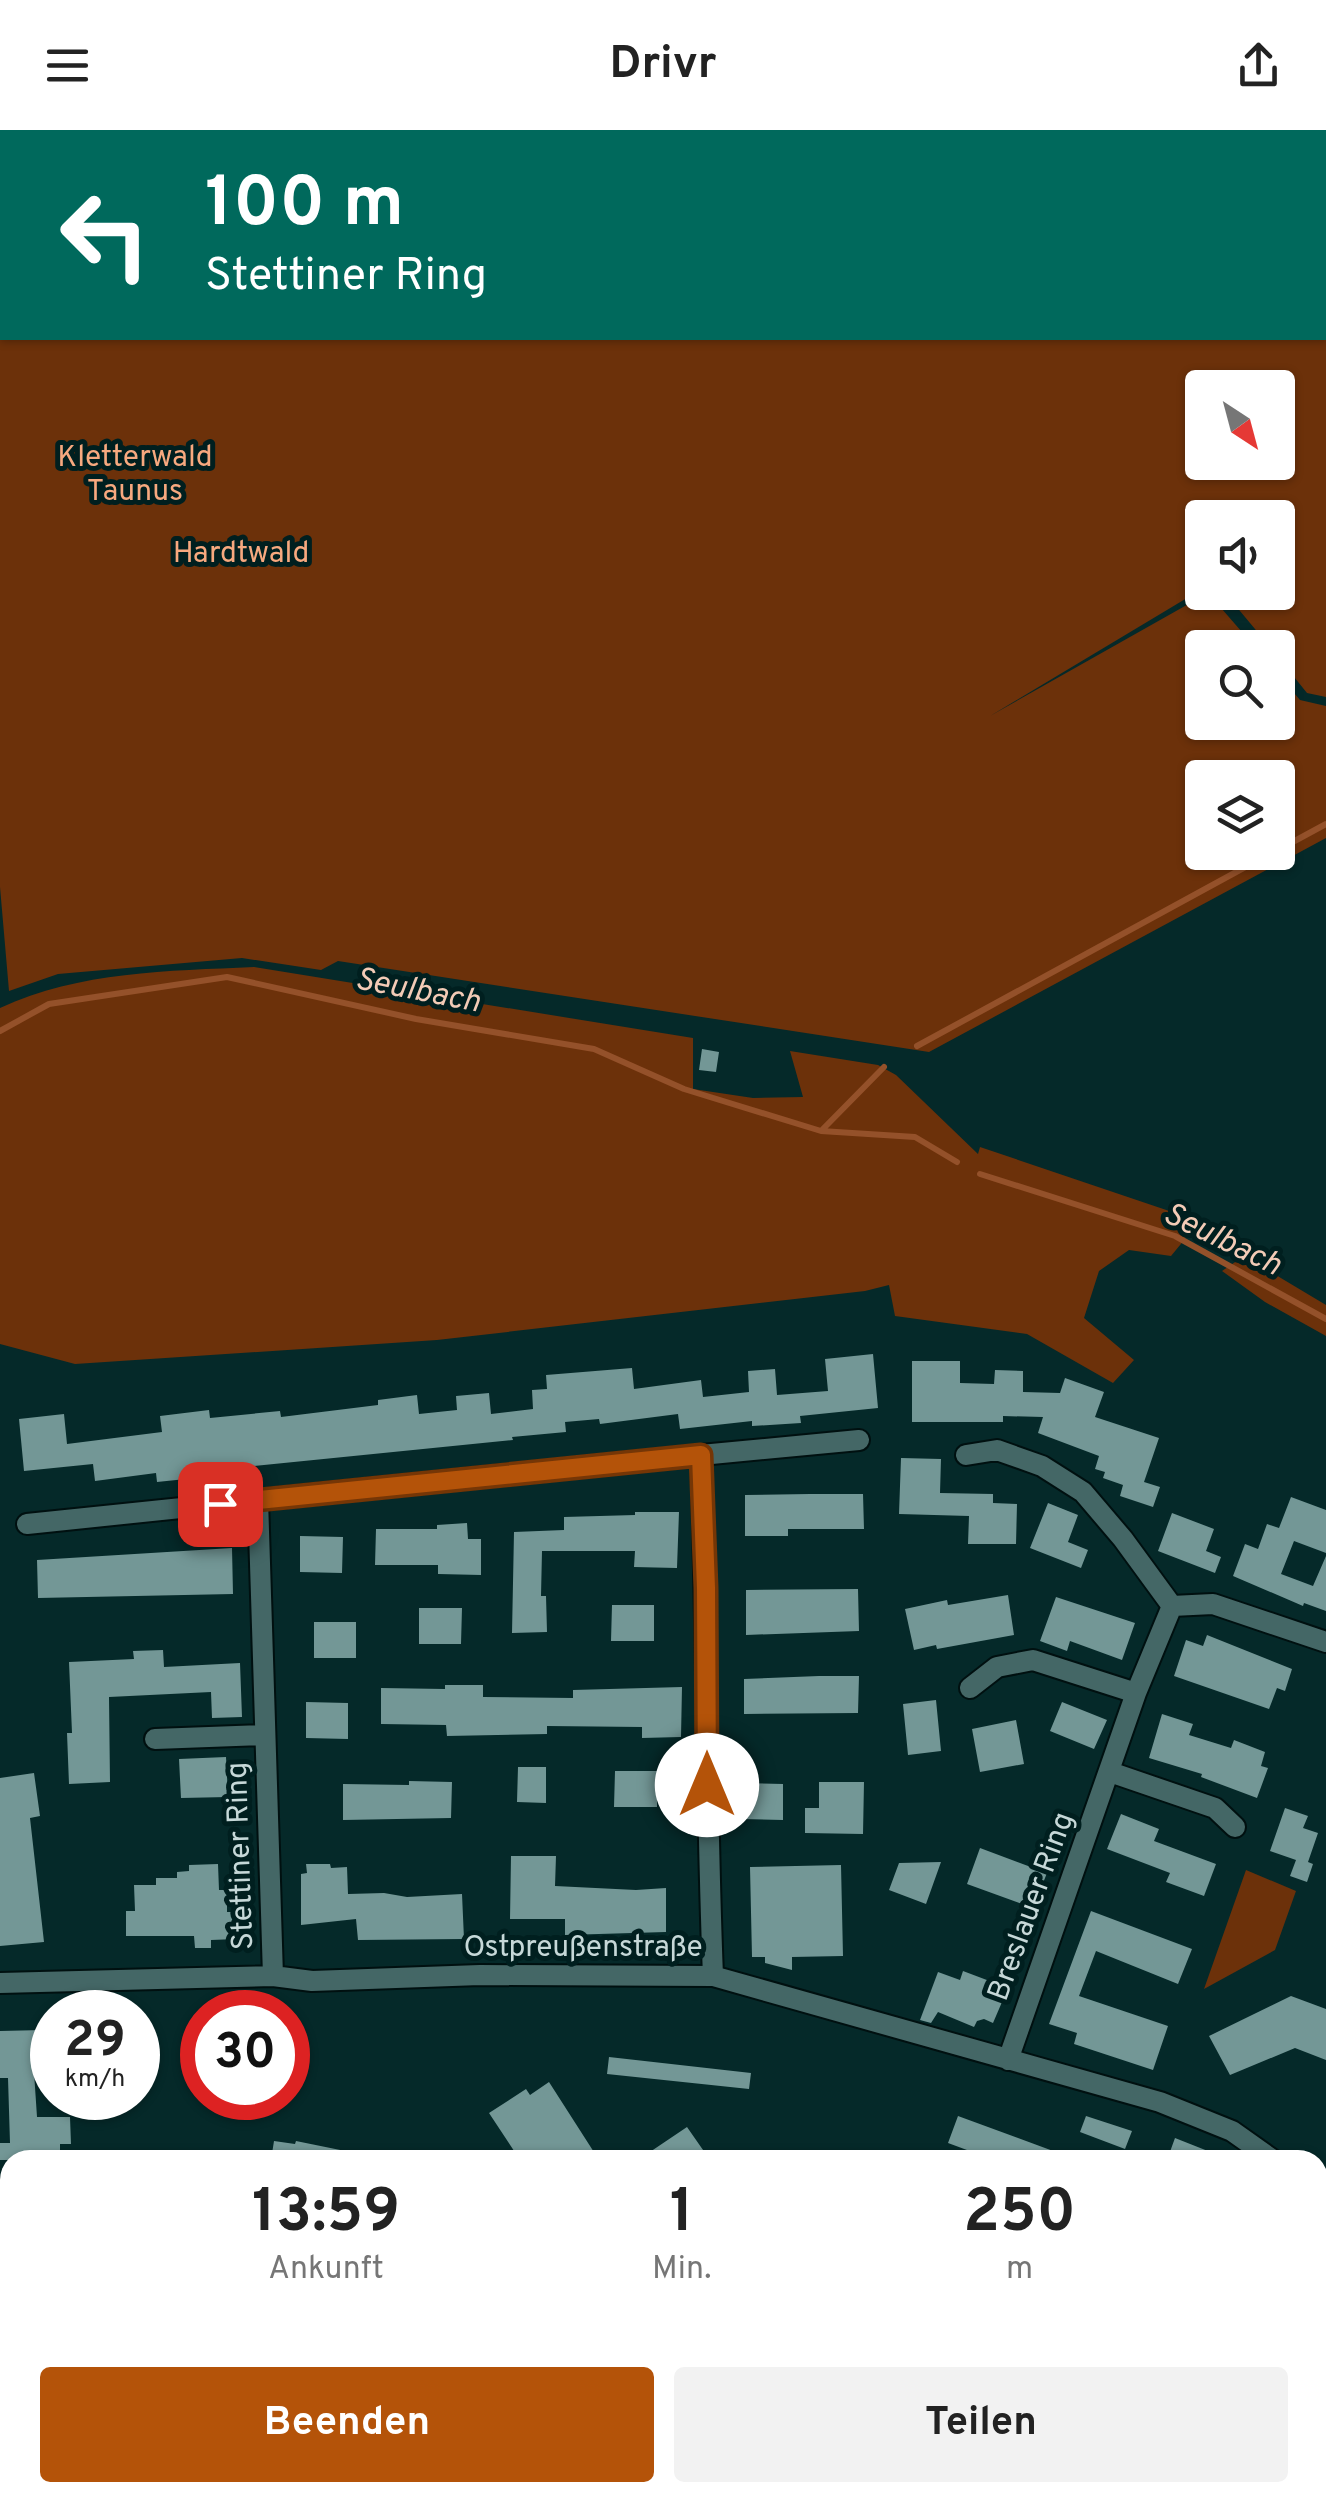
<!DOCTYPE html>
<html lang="de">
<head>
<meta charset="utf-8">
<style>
  body { margin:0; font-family:Overpass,sans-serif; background:#f2f2f2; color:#222; height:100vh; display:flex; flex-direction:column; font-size:38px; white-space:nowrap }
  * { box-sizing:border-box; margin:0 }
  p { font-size:32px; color:#767676 }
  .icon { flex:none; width:55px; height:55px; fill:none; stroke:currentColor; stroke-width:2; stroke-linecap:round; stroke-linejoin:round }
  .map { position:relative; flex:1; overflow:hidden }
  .details { position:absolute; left:0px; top:2020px; width:1328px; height:352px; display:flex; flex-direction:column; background:#fff; border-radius:30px 30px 0 0; box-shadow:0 2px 8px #0004 }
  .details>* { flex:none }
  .top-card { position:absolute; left:0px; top:0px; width:1328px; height:210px; box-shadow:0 2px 8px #0004; background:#00695c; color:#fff; overflow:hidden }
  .needle { width:65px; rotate:144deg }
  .tools { position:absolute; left:1185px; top:240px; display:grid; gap:20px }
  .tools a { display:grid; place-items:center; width:110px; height:110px; border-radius:10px; background:#fff; box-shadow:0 2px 8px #0004; font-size:50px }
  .speed { position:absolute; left:30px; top:1860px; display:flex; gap:20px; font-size:50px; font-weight:700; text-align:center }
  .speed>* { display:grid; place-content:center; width:130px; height:130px; border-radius:50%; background:#fff; box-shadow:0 2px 8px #0004; line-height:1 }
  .speed small { font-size:25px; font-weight:400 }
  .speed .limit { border:15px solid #d22; background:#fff; color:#111 }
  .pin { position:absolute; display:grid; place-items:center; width:85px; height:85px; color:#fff; margin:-42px; border-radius:20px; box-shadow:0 5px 15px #0006 }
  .me { position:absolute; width:110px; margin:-55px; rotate:0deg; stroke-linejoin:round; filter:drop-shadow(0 0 8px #0008) }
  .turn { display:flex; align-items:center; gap:35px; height:210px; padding:0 40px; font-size:45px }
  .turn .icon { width:130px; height:130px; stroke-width:2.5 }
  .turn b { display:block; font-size:70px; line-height:85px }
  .eta { display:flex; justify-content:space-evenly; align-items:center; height:170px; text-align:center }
  .eta b { font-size:60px; font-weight:700; line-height:70px }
  .action { display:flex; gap:20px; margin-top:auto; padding:20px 40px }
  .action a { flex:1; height:115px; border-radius:10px; background:#b45309; color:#fff; font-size:40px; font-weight:700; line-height:115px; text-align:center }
  .action a+a { background:#f2f2f2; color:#222 }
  header { display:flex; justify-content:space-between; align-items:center; height:130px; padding:0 40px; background:#fff; font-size:45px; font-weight:700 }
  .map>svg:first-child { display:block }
  .green { fill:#6c310a; fill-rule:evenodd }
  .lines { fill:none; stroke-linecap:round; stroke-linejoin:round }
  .stream { stroke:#94512a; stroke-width:6 }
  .building { fill:#739796 }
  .minor-casing { stroke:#001010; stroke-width:24 }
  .minor { stroke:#446766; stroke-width:20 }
  .route-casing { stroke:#753606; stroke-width:25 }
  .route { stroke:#b45309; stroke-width:18 }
  .labels { text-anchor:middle; stroke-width:10; stroke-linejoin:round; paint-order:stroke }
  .park-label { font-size:30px; fill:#f7a97f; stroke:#001f1f }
  .street-label { font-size:30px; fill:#c6d8d8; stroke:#001f1f }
  .water-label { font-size:32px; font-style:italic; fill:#f3cbb6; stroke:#001f1f }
</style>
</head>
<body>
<header><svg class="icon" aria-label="menu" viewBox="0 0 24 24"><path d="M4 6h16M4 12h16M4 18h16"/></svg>Drivr<svg class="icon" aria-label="share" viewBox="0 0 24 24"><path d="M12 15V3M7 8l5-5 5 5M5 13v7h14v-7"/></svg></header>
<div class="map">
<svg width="1326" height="2372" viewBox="0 0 1326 2372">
  <rect width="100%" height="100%" fill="#052929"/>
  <path class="green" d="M0 0H1326V567L1307 563 1278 527V518L1270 517 1225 463 1278 462V388H1202V459L990 586 1208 463 1255 517 1202 518V592H1278V544L1300 570 1326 576V708L929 922 338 831 321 840 242 828 58 844 9 861 0 757ZM1325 2V208H2V2ZM1202 258H1278V332H1202ZM1202 648H1278V722H1202Z
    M254 837 693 908V959L753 968 803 967 790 921 878 935 896 945 978 1024 980 1017 1187 1087 1185 1109 1171 1126 1129 1120 1099 1141 1084 1188 1134 1230 1113 1253 1027 1204 895 1186 889 1155 865 1161 437 1210 75 1234 0 1214V878C80 841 168 841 254 837Z
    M1244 1126 1326 1175V1206L1265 1172 1222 1141Z
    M1246 1740 1296 1761 1275 1820 1204 1859Z"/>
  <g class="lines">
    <path class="stream" d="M1278 720 1326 694
      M0 901 49 874 227 847 416 889 594 919 684 959 821 1001 915 1007 957 1032
      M917 916 1273 722
      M822 1000 884 937
      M980 1044 1175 1106 1326 1189"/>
  </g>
  <path class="building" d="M702 919 719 922 716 942 699 940Z
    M873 1224 878 1278 800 1286 801 1293 752 1296V1291L680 1299 678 1284 600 1294 599 1289 565 1292 566 1302 512 1307 513 1310 215 1340 186 1346V1349L157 1352 156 1343 95 1351 93 1334 24 1341 19 1289 64 1284 67 1314 162 1302 160 1286 209 1280 210 1288 280 1281 281 1287 378 1275V1270L417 1265 419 1284 457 1280 456 1266 489 1263 491 1284 533 1279 532 1260 547 1259 546 1245 632 1238 634 1259 701 1250 703 1267 749 1262 748 1241 775 1239 777 1265 828 1261 825 1229Z
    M912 1231H960V1253L994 1254 995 1240 1023 1241V1262L1060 1263 1065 1248 1104 1262 1095 1287 1159 1308 1144 1352 1160 1357 1153 1377 1120 1366 1123 1355 1103 1348 1105 1342 1095 1339 1099 1326 1038 1303 1043 1287 1003 1286V1292H912Z
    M901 1328 941 1329 940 1363 993 1364V1373L1017 1374 1016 1414H968L969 1386 899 1384Z
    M810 1364H863L864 1399H788V1406H745V1365Z
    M1291 1367 1326 1380V1423L1294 1411 1281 1444 1313 1456 1326 1426V1481L1304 1473 1303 1476 1233 1446 1245 1414 1258 1419 1267 1394 1279 1398Z
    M1048 1373 1078 1385 1068 1412 1088 1420 1081 1438 1030 1418Z
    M635 1382H679L677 1438 634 1437 635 1421H542L541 1466H546L547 1502 512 1503 514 1402 564 1400V1387L635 1385Z
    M1172 1383 1214 1399 1206 1421 1221 1427 1215 1443 1158 1421Z
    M467 1393 468 1409H481V1445L438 1444V1435H375L376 1399H437V1395Z
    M300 1406 343 1407 342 1443 300 1442Z
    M232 1418 233 1464 38 1468 37 1430Z
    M858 1459 859 1501 746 1505V1460Z
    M1008 1465 1014 1505 937 1519 936 1515 914 1520 905 1479 947 1470 948 1475Z
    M1056 1467 1135 1493 1122 1530 1070 1511 1067 1521 1040 1511Z
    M612 1475H654V1511H611Z
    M419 1478H462L461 1514H419Z
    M314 1492H356V1528H314Z
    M1207 1505 1292 1539 1285 1561 1277 1558 1269 1579 1174 1546 1186 1510 1203 1516Z
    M163 1520 164 1537 240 1533 242 1587 212 1588 211 1562 109 1567 110 1652 69 1654 67 1603H72L69 1532 134 1529 133 1521Z
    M819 1546H859L858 1583 744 1584V1549Z
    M445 1555H483V1567L573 1568V1560L682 1557 681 1607 642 1608V1597L547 1596V1604L447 1606 446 1595 381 1594V1558L445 1559Z
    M936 1570 941 1621 908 1625 903 1574Z
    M306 1572 348 1573V1609L306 1608Z
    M1062 1572 1107 1590 1094 1619 1050 1601Z
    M1162 1584 1193 1594 1189 1605 1231 1618 1234 1610 1265 1622 1261 1636 1268 1638 1257 1668 1201 1647 1202 1644 1149 1628Z
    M1016 1590 1024 1634 980 1642 972 1599Z
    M226 1627 228 1667 181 1668 179 1629Z
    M518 1637H546V1673L517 1672Z
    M615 1641H657V1677H614Z
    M34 1643 40 1686 30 1688 44 1812 0 1816V1648Z
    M409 1651 452 1652 451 1688 343 1690V1654L409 1655Z
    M819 1652H864L863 1704 805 1703V1678H819Z
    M741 1653 783 1654V1690L741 1689Z
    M1285 1678 1308 1686 1303 1698 1318 1703 1308 1732 1313 1734 1307 1752 1290 1746 1296 1730 1270 1721Z
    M1121 1684 1159 1699 1154 1711 1216 1734 1204 1766 1166 1752 1170 1743 1107 1719Z
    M980 1718 1047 1743 1033 1778 967 1754Z
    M511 1726H556L555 1756 636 1760 666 1758V1802L565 1805V1789H510Z
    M941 1732 926 1774 889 1760 899 1733Z
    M218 1734 219 1760H227V1782H237V1809L211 1810V1818H195L194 1806H126V1781H135L134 1755H156V1748H177V1742L189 1741V1735Z
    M306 1734H330L331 1738 347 1737 348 1764 384 1763 407 1767 462 1764 464 1809 358 1810 356 1789 301 1795V1744L307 1743Z
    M841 1735 843 1826 792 1827V1840L765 1833V1827H752L750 1737Z
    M1091 1781 1192 1819 1178 1854 1096 1821 1079 1866 1168 1896 1153 1940 1074 1914 1077 1903 1049 1894Z
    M963 1841 1008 1858 993 1893 984 1889 977 1891 974 1897 938 1882 931 1893 920 1890 938 1842 960 1850Z
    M1291 1866 1326 1879V1930L1295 1918 1230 1945 1209 1906Z
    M43 1900 44 1927H33L37 1987H70L71 2014H60V2030H0V2013H10L8 1948H0V1901Z
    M609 1927 751 1943 749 1959 607 1944Z
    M549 1952 599 2030H520L489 1983 526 1959 530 1965Z
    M958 1986 1072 2028V2030H994L948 2013Z
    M1086 1986 1132 2001 1125 2019 1080 2002Z
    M687 1997 710 2030H638Z
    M1175 2008 1228 2029V2030H1167Z
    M274 2011 295 2014 296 2011 350 2022 349 2030H271Z"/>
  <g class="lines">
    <defs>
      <path id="minor" d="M701 1325 859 1310
        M966 1325 997 1320 1042 1336 1083 1362 1123 1409 1172 1476
        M27 1394 258 1370
        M970 1558 997 1537 1033 1530 1136 1563
        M155 1609 265 1605
        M1110 1642 1215 1678 1235 1697
        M273 1846 258 1370 701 1325C707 1499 706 1672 713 1846
        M0 1853 273 1846 312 1851 480 1845 713 1846 1160 1972 1232 2001 1273 2030
        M1008 1930 1136 1563 1172 1476 1213 1474 1326 1512
        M1318 2075 1326 2071
        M0 2194 10 2193
        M267 2362 270 2372
        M1227 2362 1247 2371 1267 2362
        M1288 2362 1309 2372"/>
    </defs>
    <use href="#minor" class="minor-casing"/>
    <use href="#minor" class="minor"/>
  </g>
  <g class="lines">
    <defs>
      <path id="route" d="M220 1374 701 1325 706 1458 707 1655"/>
    </defs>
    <use href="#route" class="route-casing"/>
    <use href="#route" class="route"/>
  </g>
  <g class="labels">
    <g class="park-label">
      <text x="135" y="336">Kletterwald<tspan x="135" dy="34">Taunus</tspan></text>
      <text x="241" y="432">Hardtwald</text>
    </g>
    <g class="street-label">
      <text transform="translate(239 1726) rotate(-92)" y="10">Stettiner Ring</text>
      <text transform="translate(1030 1776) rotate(-70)" y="10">Breslauer Ring</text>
      <text x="583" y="1826">Ostpreußenstraße</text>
    </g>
    <g class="water-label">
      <text transform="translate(418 859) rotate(11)" y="11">Seulbach</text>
      <text transform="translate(1223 1108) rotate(26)" y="11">Seulbach</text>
    </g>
  </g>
</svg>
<div class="tools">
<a><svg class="needle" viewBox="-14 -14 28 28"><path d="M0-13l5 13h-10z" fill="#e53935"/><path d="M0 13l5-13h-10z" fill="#767676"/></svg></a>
<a><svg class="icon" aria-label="sound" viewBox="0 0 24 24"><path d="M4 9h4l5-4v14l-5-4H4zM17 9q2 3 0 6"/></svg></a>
<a><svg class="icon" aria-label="search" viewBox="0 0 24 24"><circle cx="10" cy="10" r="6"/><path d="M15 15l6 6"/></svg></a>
<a><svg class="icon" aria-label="layers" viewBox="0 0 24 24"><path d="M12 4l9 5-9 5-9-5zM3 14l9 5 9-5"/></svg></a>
</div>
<div class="speed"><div>29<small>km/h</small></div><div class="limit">30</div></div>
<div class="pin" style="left:220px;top:1374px;background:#d93025"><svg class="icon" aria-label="arrive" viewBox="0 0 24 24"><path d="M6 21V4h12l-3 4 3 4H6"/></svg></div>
<svg class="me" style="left:707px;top:1655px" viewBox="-20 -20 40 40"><circle r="19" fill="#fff"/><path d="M0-13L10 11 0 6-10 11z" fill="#b45309"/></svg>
<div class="top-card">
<div class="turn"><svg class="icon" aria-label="left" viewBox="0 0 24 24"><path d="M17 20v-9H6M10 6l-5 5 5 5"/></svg><div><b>100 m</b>Stettiner Ring</div></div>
</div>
<section class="details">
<div class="eta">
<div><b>13:59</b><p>Ankunft</p></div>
<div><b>1</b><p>Min.</p></div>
<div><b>250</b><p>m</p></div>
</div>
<div class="action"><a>Beenden</a><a>Teilen</a></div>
</section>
</div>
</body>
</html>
